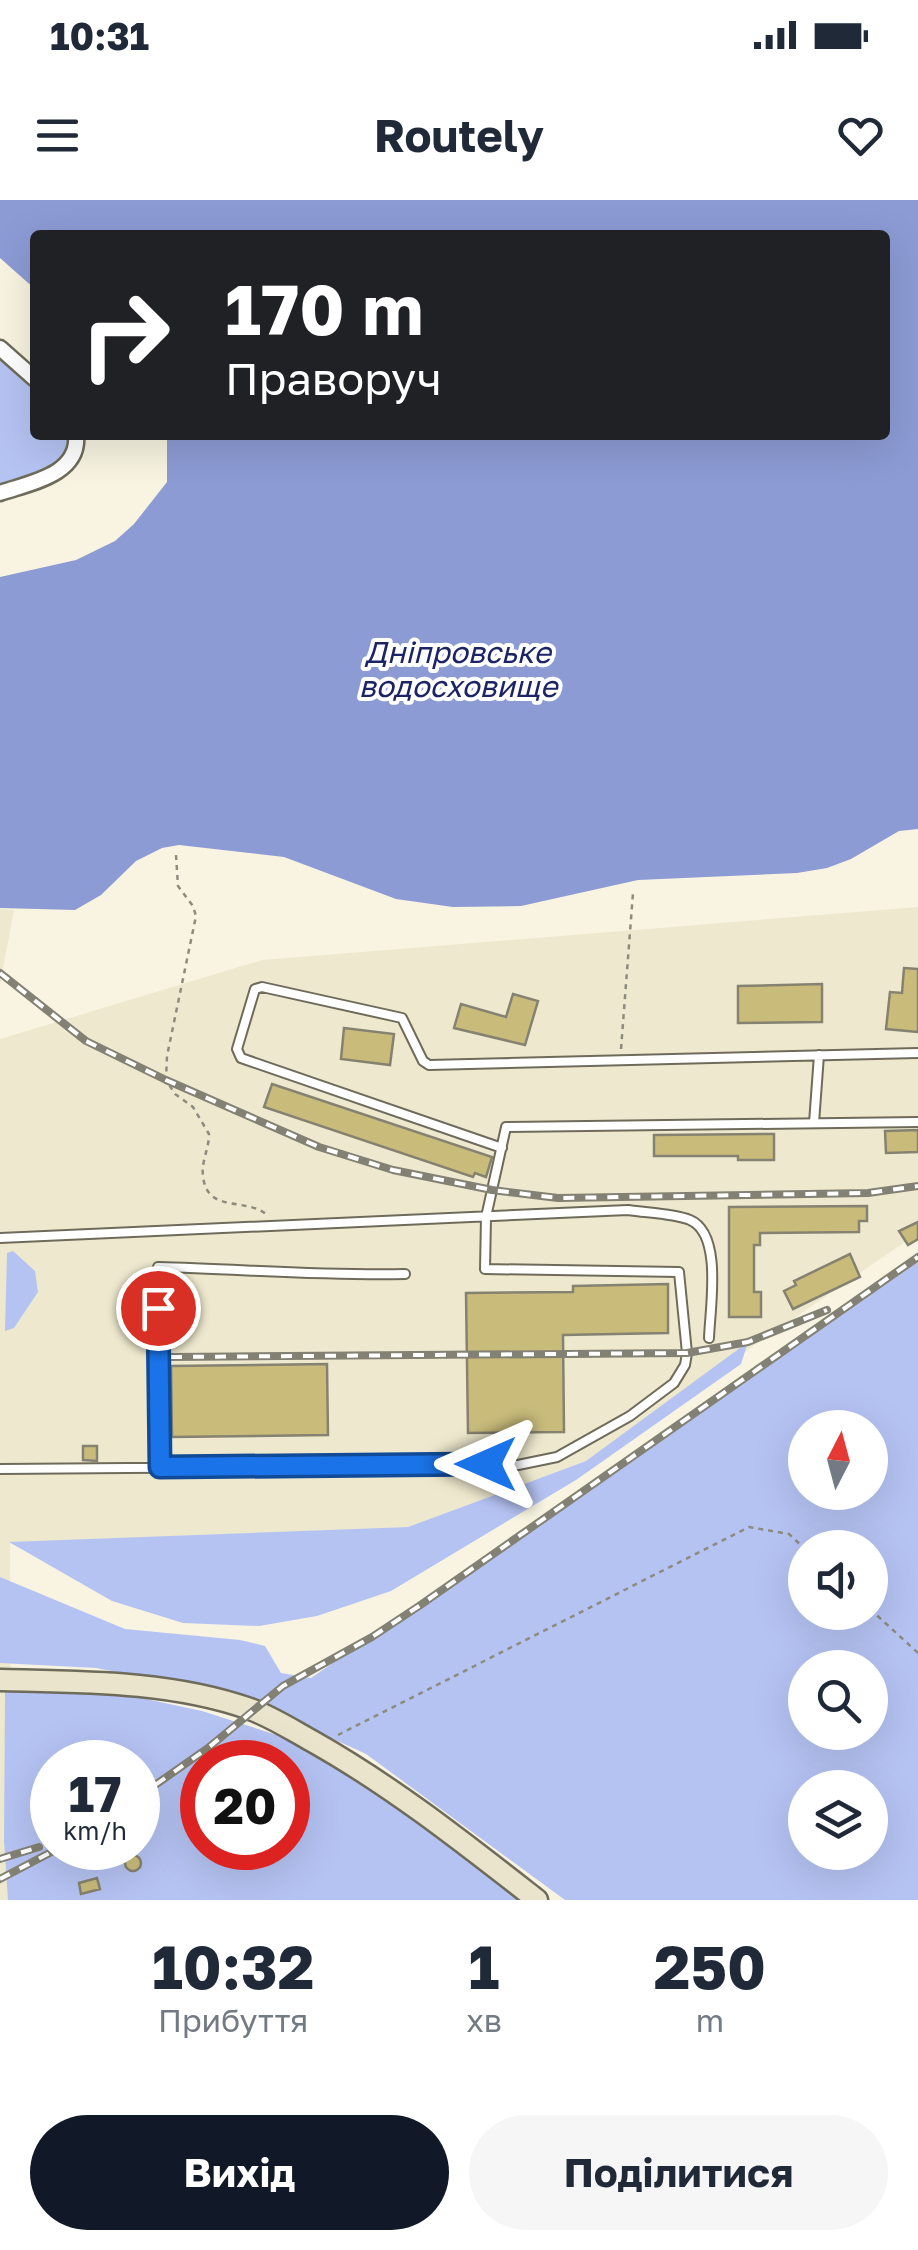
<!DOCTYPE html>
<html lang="uk">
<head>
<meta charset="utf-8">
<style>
  body { margin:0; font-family:"Golos Text",sans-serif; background:#f6f6f7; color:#1f2937; height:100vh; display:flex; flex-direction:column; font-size:38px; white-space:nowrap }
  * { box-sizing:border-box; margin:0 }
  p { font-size:32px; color:#747a83 }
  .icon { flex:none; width:55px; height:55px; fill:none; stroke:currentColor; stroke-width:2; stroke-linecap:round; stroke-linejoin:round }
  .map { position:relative; height:1700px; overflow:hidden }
  .sheet { display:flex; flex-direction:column; background:#fff; flex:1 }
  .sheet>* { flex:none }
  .hud { position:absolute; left:30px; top:30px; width:860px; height:210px; border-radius:10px; box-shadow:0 10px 40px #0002; background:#202124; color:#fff; overflow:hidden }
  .needle { width:65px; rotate:6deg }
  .fabs { position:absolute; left:788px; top:1210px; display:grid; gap:20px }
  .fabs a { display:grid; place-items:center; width:100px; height:100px; border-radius:50%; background:#fff; box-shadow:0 10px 40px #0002; font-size:50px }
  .speed { position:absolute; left:30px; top:1540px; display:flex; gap:20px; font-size:50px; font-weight:700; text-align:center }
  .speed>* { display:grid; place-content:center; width:130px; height:130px; border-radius:50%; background:#fff; box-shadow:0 10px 40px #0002; line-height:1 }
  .speed small { font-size:25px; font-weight:400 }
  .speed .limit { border:15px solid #d22; background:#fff; color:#111 }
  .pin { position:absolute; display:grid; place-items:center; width:85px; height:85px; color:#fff; margin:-42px; border:5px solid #fff; border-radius:50%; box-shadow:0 2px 10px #0007 }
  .me { position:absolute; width:110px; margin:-55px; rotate:270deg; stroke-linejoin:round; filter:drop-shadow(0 0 8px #0008) }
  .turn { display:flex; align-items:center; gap:35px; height:210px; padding:0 30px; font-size:45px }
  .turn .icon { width:130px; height:130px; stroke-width:2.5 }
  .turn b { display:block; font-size:70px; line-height:85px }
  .eta { display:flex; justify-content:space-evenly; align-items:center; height:170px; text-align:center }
  .eta b { font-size:60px; font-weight:700; line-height:70px }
  .primary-button { display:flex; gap:20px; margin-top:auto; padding:20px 30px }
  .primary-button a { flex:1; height:115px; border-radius:60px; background:#111827; color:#fff; font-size:40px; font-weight:700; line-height:115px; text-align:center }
  .primary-button a+a { background:#f6f6f7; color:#1f2937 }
  .status { display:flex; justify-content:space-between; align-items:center; height:70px; padding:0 50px; background:#fff; direction:ltr }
  .status svg { height:28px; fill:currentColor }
  header { display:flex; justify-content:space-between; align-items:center; height:130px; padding:0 30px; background:#fff; font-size:45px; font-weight:700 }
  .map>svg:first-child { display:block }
  .built { fill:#eee9ce }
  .green { fill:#b5c3f3; fill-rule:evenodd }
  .water { fill:#8c9bd4 }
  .building { fill:#c9bc7b; stroke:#858271; stroke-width:2.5 }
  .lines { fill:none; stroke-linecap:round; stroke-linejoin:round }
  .lane-casing { stroke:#6e6b5a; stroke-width:12 }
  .street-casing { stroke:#6e6b5a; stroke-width:19 }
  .secondary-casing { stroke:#6e6b5a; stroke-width:25 }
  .path { stroke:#8d8b7d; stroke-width:2.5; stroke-dasharray:5 5; stroke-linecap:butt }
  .lane { stroke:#fff; stroke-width:8 }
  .street { stroke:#fff; stroke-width:14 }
  .secondary { stroke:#e9e4cb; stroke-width:20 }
  .rail-casing { stroke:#838174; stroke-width:8 }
  .rail { stroke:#fff; stroke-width:4; stroke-dasharray:11; stroke-linecap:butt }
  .route-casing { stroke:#114b97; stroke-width:25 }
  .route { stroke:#1a73e8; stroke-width:18 }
  .labels { text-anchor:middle; stroke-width:8; stroke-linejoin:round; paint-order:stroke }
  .water-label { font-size:30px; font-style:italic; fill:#1c2466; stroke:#fff }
</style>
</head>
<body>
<div class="status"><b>10:31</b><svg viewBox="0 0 49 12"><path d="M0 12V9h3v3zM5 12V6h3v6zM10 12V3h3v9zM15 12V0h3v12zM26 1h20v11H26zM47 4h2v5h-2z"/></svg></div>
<header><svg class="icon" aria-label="menu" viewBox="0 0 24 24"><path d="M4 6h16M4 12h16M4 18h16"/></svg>Routely<svg class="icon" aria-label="heart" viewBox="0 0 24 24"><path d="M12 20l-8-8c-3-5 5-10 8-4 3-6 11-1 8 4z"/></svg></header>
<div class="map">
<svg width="918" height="1700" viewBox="0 0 918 1700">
  <rect width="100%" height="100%" fill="#f8f4e1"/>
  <path class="built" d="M918 707V1033L586 1261 408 1327 10 1343 12 1700H0V839L262 760Z
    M0 709 14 710 0 785Z"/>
  <path class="green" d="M0 155 35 186V235H72C65 274 33 276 0 287Z
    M13 1051 35 1071 38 1092 14 1128 5 1131 7 1053Z
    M918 1058V1700H565L366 1554 270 1510 211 1490 96 1468 0 1463V1377L125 1429 240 1440 265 1446 281 1473 311 1478ZM805 1228H870V1292H805ZM805 1348H870V1412H805ZM805 1468H870V1532H805ZM805 1588H870V1652H805Z
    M748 1142 741 1164 576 1280 391 1391 317 1416 259 1426 183 1423 112 1401 9 1342 408 1327 586 1261Z
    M5 1492 118 1493 202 1511 317 1548 426 1624 524 1700H8L4 1641ZM52 1562H138V1648H52ZM202 1562H288V1648H202Z"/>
  <path class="water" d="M0 0H918V629L899 631 851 659 827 668 797 673 638 680 521 706 453 707 396 699 284 657 179 645 162 648 136 661 101 695 75 710 0 708V377L76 360 115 341 134 324 167 282V235H885V35H35V89L0 58Z"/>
  <path class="building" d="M904 768 918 769V832L886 829 890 792 902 793Z
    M822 784V822L738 823V786Z
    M513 794 538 801 525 845 454 828 461 804 506 817Z
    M344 828 394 834 390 865 341 859Z
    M272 884 492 957 486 977 475 973 473 977 264 907Z
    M918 930V952L886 953 885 931Z
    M774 934V960H738V956H654V935Z
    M867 1006V1021H859V1032L760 1033V1045H754V1092H761V1117H729V1007Z
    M918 1022V1039L908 1045 899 1031Z
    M850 1054 860 1077 793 1109 784 1091 796 1085 794 1081Z
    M668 1084V1133L563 1135 564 1232 468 1233 466 1093 573 1092V1086Z
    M327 1164 328 1235 172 1237 171 1166Z
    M83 1246H97V1261L83 1260Z
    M125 1663a8 8 0 1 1 16 0a8 8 0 1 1-16 0Z
    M97 1678 100 1689 81 1694 79 1683Z"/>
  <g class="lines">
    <defs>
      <path id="lane" d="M814 923 819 855
        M502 948 241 858 237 849 255 789 262 787 402 818 423 861 429 865 918 853
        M0 1038 628 1010C647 1013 672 1013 690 1020 723 1034 710 1108 709 1138
        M160 1267 158 1067C241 1069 322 1076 405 1074
        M0 1269 518 1265 557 1257 630 1216 674 1183 685 1165 687 1153 679 1072 485 1069 486 1017 506 927 918 922"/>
      <path id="street" d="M0 148 35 179
        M0 293C29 283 80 275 76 235"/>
      <path id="secondary" d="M0 1480C83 1482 171 1481 250 1509 272 1517 292 1530 312 1541 392 1586 464 1643 537 1700"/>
    </defs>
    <use href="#lane" class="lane-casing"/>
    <use href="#street" class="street-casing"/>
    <use href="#secondary" class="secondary-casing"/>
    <path class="path" d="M176 655 178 686 193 706 196 716 167 856 166 880 175 894 193 907 209 934C209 949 201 962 203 976 207 1015 248 996 268 1016
      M621 849 633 693
      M870 1409 918 1453
      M338 1535 749 1327 789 1334 805 1349"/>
    <use href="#lane" class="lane"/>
    <use href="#street" class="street"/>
    <use href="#secondary" class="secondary"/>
    <defs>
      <path id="rail" d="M0 773 86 841 166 880 319 947 393 970 492 990 558 998 868 993 918 986
        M171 1157 687 1153 748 1142 827 1110
        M138 1597 208 1548 283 1486 372 1437 419 1406 918 1057
        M0 1659 39 1647
        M0 1679 59 1648"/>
    </defs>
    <use href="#rail" class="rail-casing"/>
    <use href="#rail" class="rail"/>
  </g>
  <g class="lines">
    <defs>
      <path id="route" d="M158 1108 160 1267 486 1264"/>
    </defs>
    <use href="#route" class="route-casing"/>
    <use href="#route" class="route"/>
  </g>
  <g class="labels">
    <g class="water-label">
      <text x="458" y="463">Дніпровське<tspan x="458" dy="34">водосховище</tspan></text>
    </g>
  </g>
</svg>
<div class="fabs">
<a><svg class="needle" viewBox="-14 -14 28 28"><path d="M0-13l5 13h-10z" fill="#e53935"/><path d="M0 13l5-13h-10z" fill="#747a83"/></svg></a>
<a><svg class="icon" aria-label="sound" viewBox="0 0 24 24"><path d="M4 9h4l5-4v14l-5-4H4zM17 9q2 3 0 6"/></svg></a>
<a><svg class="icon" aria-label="search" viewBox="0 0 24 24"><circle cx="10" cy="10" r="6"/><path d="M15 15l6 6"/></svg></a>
<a><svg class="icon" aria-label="layers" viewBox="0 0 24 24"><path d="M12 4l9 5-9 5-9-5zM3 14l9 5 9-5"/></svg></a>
</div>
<div class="speed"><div>17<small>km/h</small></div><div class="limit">20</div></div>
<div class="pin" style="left:158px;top:1108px;background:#d93025"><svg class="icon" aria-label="arrive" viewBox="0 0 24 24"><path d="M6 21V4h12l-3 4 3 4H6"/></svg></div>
<svg class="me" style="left:486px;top:1264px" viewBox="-20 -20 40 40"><path d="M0-17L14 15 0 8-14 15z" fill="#1a73e8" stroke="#fff" stroke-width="4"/></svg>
<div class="hud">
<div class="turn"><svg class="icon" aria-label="right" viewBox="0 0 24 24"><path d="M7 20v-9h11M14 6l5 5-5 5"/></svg><div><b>170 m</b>Праворуч</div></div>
</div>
</div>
<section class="sheet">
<div class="eta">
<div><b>10:32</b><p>Прибуття</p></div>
<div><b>1</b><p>хв</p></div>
<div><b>250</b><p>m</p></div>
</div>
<div class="primary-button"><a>Вихід</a><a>Поділитися</a></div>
</section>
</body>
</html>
